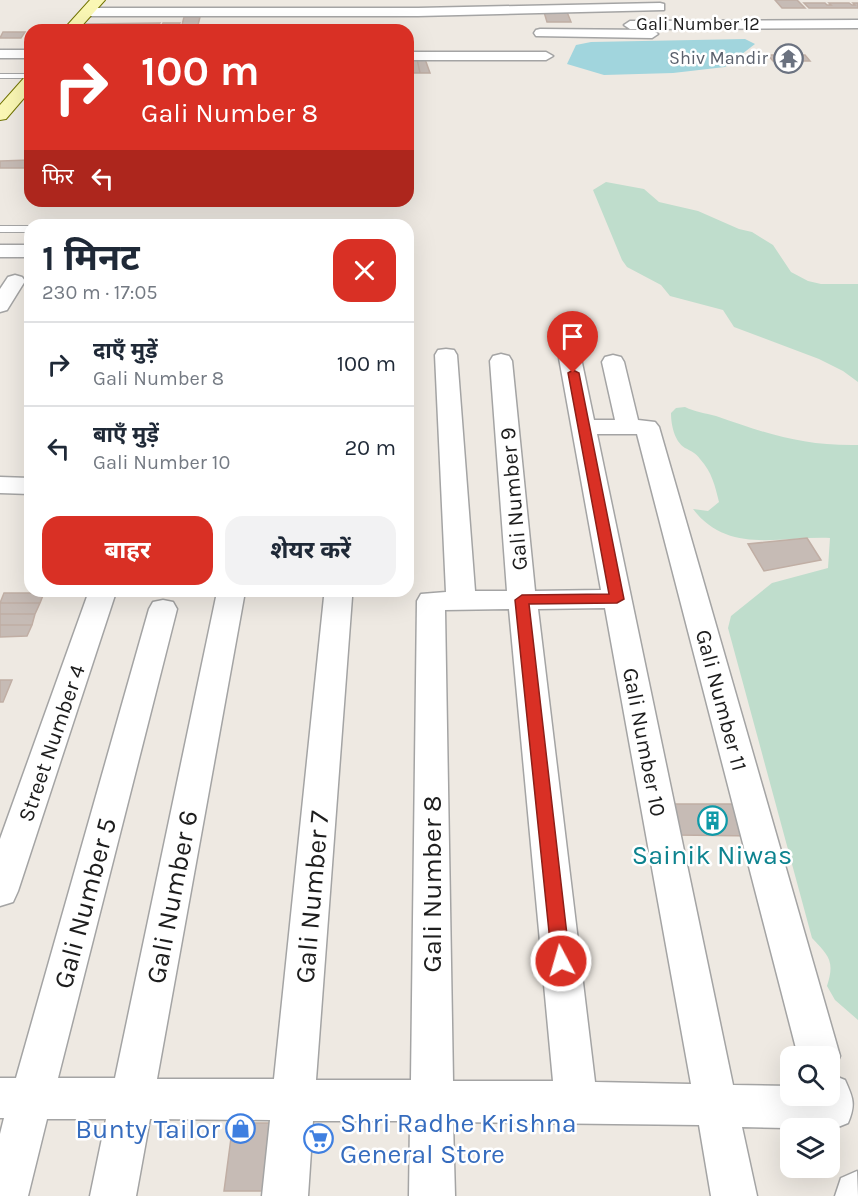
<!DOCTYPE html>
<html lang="hi">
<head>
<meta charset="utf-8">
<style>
  body { margin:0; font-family:Karla,"Noto Sans Devanagari",sans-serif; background:#f2f2f3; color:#1f2937; height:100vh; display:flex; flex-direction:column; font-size:22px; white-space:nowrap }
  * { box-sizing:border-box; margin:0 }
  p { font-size:20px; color:#747a83 }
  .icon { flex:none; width:33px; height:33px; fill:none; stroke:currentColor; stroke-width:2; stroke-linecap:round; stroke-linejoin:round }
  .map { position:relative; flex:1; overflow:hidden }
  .sheet { position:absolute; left:24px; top:219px; width:390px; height:378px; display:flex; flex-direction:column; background:#fff; border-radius:18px; box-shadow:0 6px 24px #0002 }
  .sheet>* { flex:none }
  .banner { position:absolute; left:24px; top:24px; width:390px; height:183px; border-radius:18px; box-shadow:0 6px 24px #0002; background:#d93025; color:#fff; overflow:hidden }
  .tools { position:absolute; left:780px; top:1046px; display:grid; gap:12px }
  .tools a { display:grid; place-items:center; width:60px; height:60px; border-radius:12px; background:#fff; box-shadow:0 6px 24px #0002; font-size:30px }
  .pin { position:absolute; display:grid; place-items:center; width:51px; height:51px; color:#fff; margin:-62px -26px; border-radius:50% 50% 50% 0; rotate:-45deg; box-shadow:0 0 6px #0007 }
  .pin .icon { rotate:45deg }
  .me { position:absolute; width:66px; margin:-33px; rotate:354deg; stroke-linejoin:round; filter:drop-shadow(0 0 4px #0008) }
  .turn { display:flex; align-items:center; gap:21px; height:126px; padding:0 18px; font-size:27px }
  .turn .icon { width:78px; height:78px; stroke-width:2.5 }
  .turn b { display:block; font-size:42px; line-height:51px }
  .then { display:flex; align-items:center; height:57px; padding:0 18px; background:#0003; gap:12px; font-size:22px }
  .round { display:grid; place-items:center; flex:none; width:63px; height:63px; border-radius:18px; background:#f2f2f3 }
  .headline { display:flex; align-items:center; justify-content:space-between; height:102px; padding:0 18px }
  h1 { font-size:36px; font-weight:700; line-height:45px }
  .action { display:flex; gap:12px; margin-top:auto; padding:12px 18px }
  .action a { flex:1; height:69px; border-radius:18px; background:#d93025; color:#fff; font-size:24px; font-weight:700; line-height:69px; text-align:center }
  .action a+a { background:#f2f2f3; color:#1f2937 }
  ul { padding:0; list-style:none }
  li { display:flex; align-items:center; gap:18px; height:84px; padding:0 18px; border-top:2px solid #e0e1e3 }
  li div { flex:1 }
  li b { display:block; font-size:22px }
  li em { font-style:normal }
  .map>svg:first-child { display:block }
  .wetland { fill:#bfddcc }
  .water { fill:#a1d5dd }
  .building { fill:#c6bbb5; stroke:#c0aea4; stroke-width:1.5 }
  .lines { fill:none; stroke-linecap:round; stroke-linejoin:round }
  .lane-casing { stroke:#a4a4a4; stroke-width:2 }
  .street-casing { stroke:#a4a4a4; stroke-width:3 }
  .secondary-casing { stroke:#727403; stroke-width:2 }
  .lane { fill:#fff; fill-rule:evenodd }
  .street { fill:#fff; fill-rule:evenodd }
  .secondary { fill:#faf7b4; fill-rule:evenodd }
  .route { fill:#d93025; stroke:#8d1f18; stroke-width:1.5 }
  .labels { text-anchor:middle; stroke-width:5; stroke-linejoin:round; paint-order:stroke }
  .far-street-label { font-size:18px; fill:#1d1d1d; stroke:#fff }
  .far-worship-label { font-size:18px; fill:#5b616d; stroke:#fff; text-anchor:end }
  .street-label { font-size:22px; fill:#1d1d1d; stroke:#fff }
  .near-culture-label { font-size:27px; fill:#0d838f; stroke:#fff }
  .near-street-label { font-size:27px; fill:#1d1d1d; stroke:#fff }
  .near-shop-label { font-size:27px; fill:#366cbe; stroke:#fff; text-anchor:start }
</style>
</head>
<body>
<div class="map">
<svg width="858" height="1196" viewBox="0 0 858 1196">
  <rect width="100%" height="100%" fill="#eee9e2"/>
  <path class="wetland" d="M606 182 644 189 659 202 698 211 739 229 752 232 773 245 791 272 808 281 821 284H858V382L843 371 819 359 734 327 723 310 670 296 661 285 627 267 622 260 593 190Z
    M685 407C695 412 705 413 716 416 768 434 802 446 858 445V1020L835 1000 827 986C835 961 829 956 812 938L728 628 731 616 772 583 828 568 830 538C781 536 728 555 693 509L708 511 719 502C715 486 712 472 700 459 696 453 691 451 685 448 674 441 671 424 671 413L676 408Z"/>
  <path class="water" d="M745 39 755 44 725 67 673 73 604 75 567 64 576 45 591 42Z"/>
  <path class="building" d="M775 0H797L805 8H782Z
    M804 3H825L827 5H831L829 3H849L852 5H855L853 3H858V8H809Z
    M544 12H567L571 22H547Z
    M184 17H200L198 25H182Z
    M160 23 156 30H80L85 24Z
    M163 23H180L176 30H159Z
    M3 32H25L21 38H0Z
    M768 55H805L810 61H773Z
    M408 59H417L420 73H408Z
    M417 59H425L430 73H420Z
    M30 160V168H0V161Z
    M807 538 821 560 764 571 748 544Z
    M4 593H44L40 603H0Z
    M0 603H40L35 614H0Z
    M0 614H35L32 625H0Z
    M0 625H32L27 636 0 637Z
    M0 680H12L3 702H0Z
    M671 804H747L755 836 677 835Z
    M233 1123H274L266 1191H224Z"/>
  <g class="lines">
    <defs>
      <path id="lane" d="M0 74H30V78H0Z
        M0 226H30V232H0Z"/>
      <path id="street" d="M660 3 664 4V10L418 16H88L82 12 88 8H418Z
        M858 20V28L630 29 624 25 630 21Z
        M540 29 652 30 658 34 652 38 536 36 534 33 536 30Z
        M0 50H30V58H0Z
        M408 52H546L553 56 546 60H408Z
        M0 245H30V257H0Z
        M15 275 22 277 25 281 7 310 0 312V289L8 277Z
        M446 349 454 350 457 355 475 591H507L490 361 493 356 501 354 509 356 512 361 535 591 601 590 559 358 562 353 570 351 578 353 581 358 594 420H615L602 362 605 357 613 355 621 357 624 362 638 420 655 422 659 427 840 1056 834 1070 830 1071V1056H798L637 434H597L733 1085 790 1086V1095H830V1074L845 1080C853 1098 856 1104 848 1123L833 1129 742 1127 757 1196H711L699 1125 453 1122 455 1196H409L410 1121H313L308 1196H262L270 1120 150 1119 136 1196H90L106 1119H47L28 1196H0V1134L4 1118H0V1078H16L149 609 153 602 163 600 173 602 177 609 58 1078H115L216 597 220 591H240L244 597 157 1079H274L324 597 328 591H348L352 597 316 1080H411L417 601 421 594 446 592 435 355 438 350ZM605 608 691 1084 595 1082 538 609ZM509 609 553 1081H453L445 610Z
        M0 477 30 478V494L0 493Z
        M89 591H113L115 595 18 891 13 902 0 906V839Z
        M857 1171 858 1196H835L841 1178Z"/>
      <path id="secondary" d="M90 0H105L78 30H63Z
        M30 76V91L6 119 0 120V105L24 78Z"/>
    </defs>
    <use href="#lane" class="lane-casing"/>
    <use href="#street" class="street-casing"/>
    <use href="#secondary" class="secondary-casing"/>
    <use href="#lane" class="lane"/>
    <use href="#street" class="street"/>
    <use href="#secondary" class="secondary"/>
  </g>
  <path class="route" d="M573 370 579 373 624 599 617 603 529 604 570 961 567 967 561 969 554 967 552 961 515 600 522 595 609 594 568 373Z"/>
  <defs>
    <symbol id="temple-ring" viewBox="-11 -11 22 22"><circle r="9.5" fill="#fff" stroke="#6b7280" stroke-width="1.5"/><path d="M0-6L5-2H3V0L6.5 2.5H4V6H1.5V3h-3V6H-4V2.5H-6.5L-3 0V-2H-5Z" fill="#6b7280"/></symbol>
    <symbol id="building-ring" viewBox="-11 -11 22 22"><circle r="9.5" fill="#fff" stroke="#0f9aa8" stroke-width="1.5"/><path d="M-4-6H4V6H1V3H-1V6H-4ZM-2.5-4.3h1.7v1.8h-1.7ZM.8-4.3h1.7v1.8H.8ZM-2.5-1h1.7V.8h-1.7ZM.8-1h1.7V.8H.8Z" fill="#0f9aa8"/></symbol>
    <symbol id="shop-ring" viewBox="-11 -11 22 22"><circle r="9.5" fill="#fff" stroke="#3f7fe0" stroke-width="1.5"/><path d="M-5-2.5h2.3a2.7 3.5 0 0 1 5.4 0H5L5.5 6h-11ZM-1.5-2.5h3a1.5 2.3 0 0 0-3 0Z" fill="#3f7fe0"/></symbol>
    <symbol id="supermarket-ring" viewBox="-11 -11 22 22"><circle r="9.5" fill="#fff" stroke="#3f7fe0" stroke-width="1.5"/><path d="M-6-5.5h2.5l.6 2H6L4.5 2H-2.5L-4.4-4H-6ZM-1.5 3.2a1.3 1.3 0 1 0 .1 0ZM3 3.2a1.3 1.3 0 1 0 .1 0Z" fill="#3f7fe0"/></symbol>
  </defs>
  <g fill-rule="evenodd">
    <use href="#temple-ring" x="772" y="42" width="33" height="33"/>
    <use href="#building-ring" x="696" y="804" width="33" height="33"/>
    <use href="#shop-ring" x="224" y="1112" width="33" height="33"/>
    <use href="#supermarket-ring" x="302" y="1122" width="33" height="33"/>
  </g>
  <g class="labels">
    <g class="far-street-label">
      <text x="698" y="30">Gali Number 12</text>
    </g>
    <g class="far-worship-label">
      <text x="768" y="64">Shiv Mandir</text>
    </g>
    <g class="street-label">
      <text transform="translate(513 499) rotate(-95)" y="8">Gali Number 9</text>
      <text transform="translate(722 700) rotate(75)" y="8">Gali Number 11</text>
      <text transform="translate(645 742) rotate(79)" y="8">Gali Number 10</text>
      <text transform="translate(51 743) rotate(-71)" y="8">Street Number 4</text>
    </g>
    <g class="near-culture-label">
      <text x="712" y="864">Sainik Niwas</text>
    </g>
    <g class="near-street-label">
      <text transform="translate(432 884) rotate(-90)" y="9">Gali Number 8</text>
      <text transform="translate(172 897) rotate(-79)" y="9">Gali Number 6</text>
      <text transform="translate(312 897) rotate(-85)" y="9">Gali Number 7</text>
      <text transform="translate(85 903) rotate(-75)" y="9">Gali Number 5</text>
    </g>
    <g class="near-shop-label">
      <text x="340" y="1132">Shri Radhe Krishna<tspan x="340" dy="31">General Store</tspan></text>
      <text x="220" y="1138" text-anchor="end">Bunty Tailor</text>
    </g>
  </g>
</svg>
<div class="tools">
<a><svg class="icon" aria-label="search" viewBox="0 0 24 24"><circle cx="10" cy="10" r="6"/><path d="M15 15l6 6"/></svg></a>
<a><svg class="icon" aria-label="layers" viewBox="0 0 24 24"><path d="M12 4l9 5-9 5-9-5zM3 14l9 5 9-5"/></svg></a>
</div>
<div class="pin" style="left:573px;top:373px;background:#d93025"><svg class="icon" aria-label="arrive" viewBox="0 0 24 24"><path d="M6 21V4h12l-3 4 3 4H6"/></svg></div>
<svg class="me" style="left:561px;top:961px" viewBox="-20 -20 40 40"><circle r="17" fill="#d93025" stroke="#fff" stroke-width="3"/><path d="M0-11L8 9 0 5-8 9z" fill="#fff"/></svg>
<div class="banner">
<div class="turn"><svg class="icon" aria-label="right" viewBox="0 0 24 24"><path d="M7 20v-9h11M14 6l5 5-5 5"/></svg><div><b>100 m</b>Gali Number 8</div></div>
<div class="then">फिर<svg class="icon" aria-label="left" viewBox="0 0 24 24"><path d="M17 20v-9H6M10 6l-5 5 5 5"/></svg></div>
</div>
<section class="sheet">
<div class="headline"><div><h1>1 मिनट</h1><p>230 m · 17:05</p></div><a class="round" style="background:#d93025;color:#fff"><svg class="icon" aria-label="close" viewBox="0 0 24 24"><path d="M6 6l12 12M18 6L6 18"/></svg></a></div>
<ul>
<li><svg class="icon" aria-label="right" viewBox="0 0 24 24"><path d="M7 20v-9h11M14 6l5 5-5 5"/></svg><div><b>दाएँ मुड़ें</b><p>Gali Number 8</p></div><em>100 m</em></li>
<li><svg class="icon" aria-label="left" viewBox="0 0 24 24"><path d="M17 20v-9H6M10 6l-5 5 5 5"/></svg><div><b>बाएँ मुड़ें</b><p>Gali Number 10</p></div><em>20 m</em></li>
</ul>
<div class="action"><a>बाहर</a><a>शेयर करें</a></div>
</section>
</div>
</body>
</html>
